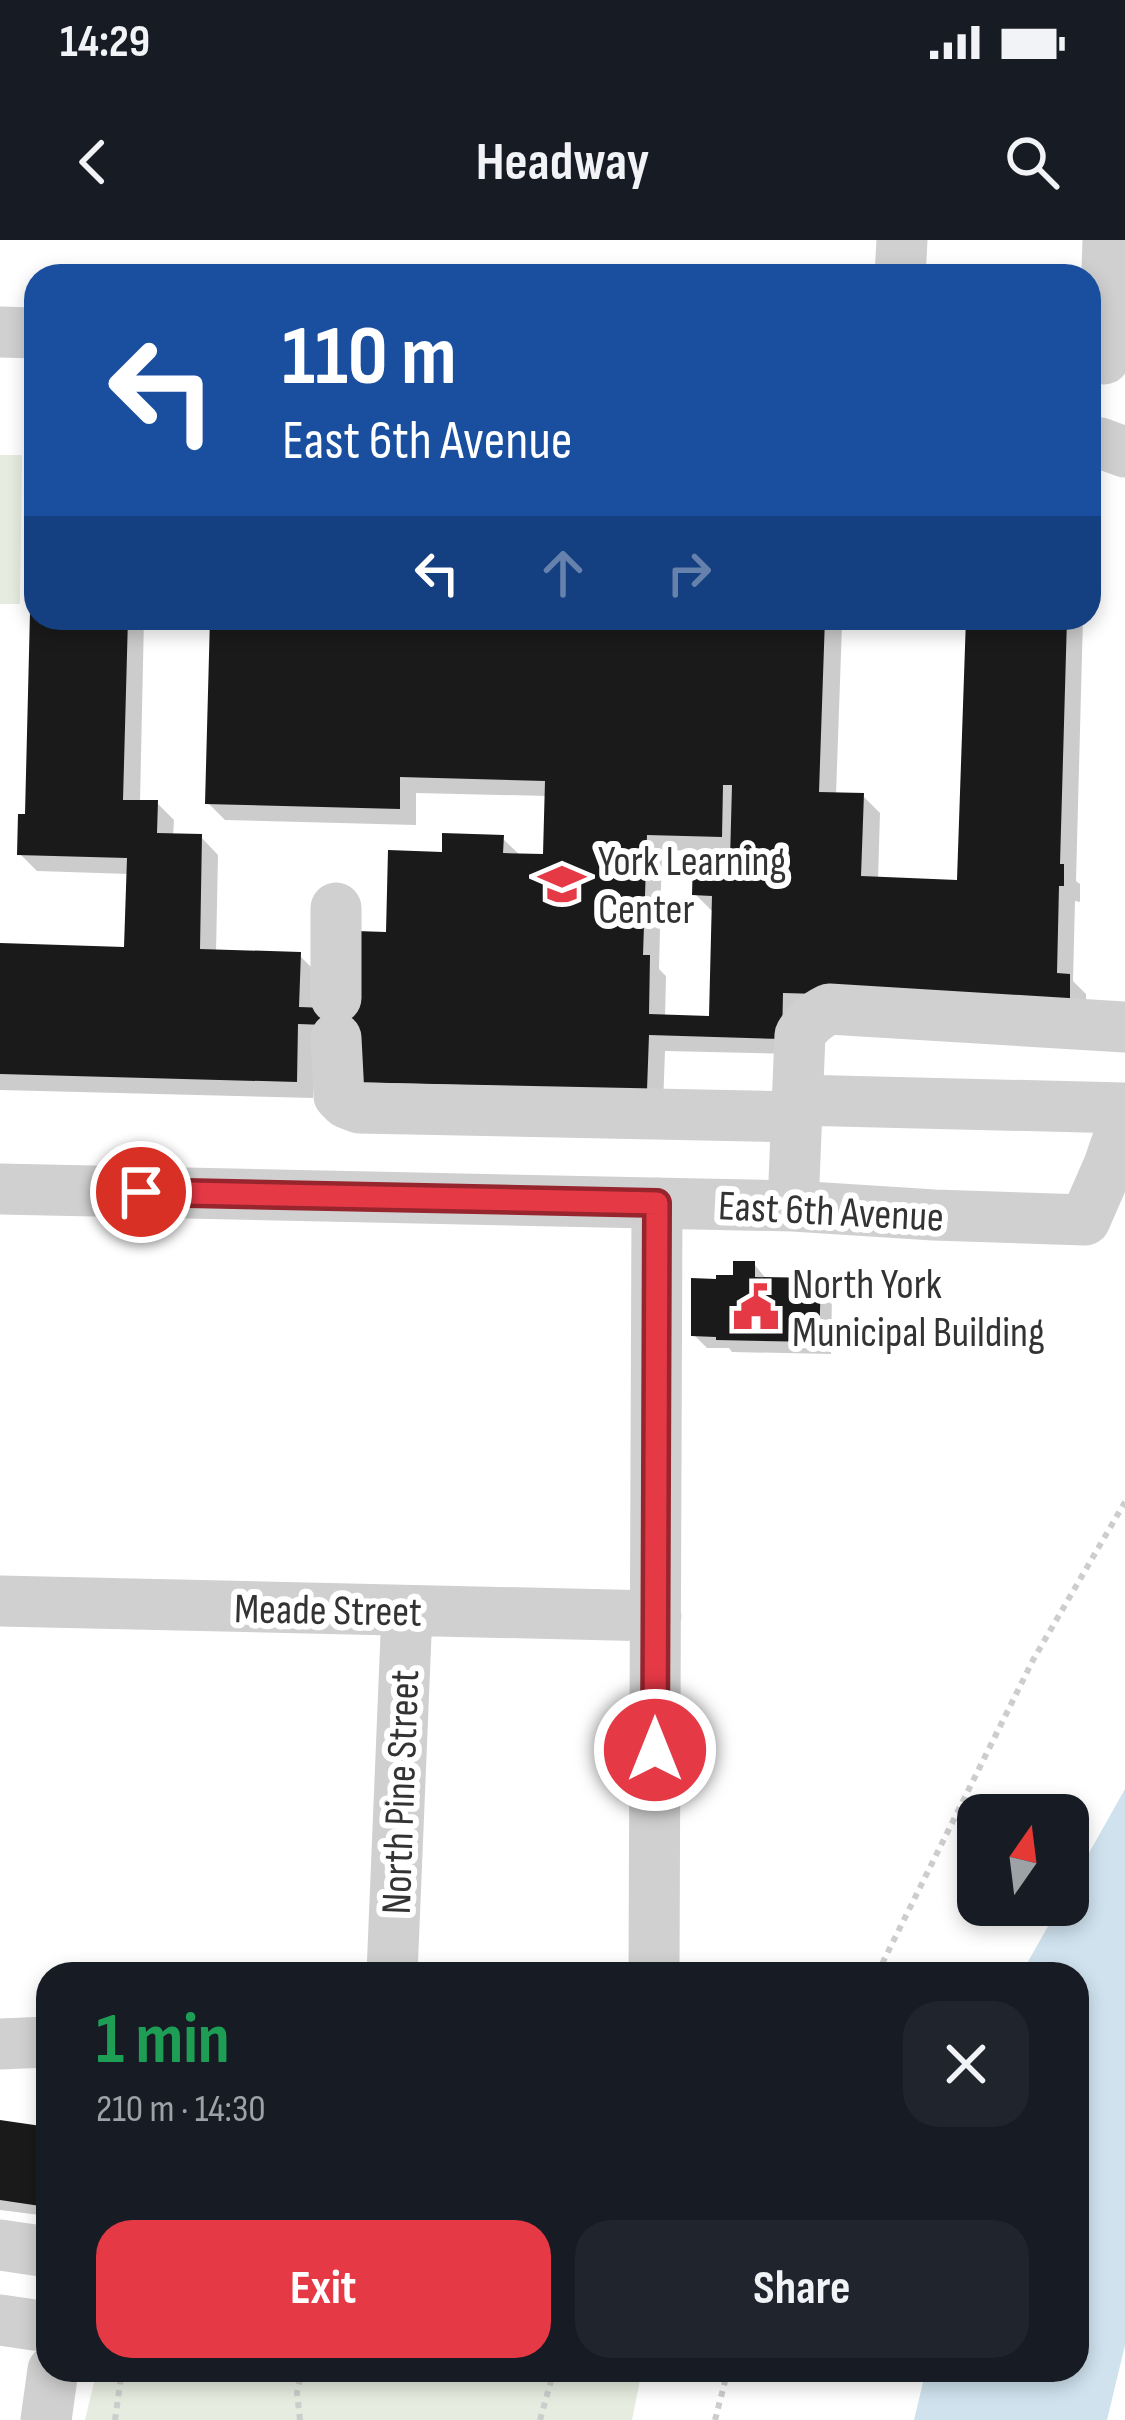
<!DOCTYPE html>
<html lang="en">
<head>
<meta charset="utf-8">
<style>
  body { margin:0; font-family:"Sofia Sans Condensed",sans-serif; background:#20242c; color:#f1f3f6; height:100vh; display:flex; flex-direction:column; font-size:45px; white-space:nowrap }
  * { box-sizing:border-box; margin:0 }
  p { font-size:39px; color:#9ea1a6 }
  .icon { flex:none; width:66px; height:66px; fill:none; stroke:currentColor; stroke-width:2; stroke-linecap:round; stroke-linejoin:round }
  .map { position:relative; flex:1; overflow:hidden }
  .drawer { position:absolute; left:36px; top:1722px; width:1053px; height:420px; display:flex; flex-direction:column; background:#171b24; border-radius:36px; box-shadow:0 6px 18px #0003 }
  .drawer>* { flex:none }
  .banner { position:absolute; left:24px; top:24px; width:1077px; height:366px; border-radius:36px; box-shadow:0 6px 18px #0003; background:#1a4fa0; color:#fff; overflow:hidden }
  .needle { width:78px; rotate:14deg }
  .fabs { position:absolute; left:957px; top:1554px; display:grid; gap:24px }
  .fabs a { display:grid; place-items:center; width:132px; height:132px; border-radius:24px; background:#171b24; box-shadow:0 6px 18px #0003; font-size:60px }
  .pin { position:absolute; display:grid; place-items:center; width:102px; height:102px; color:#fff; margin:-51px; border:6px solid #fff; border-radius:50%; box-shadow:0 3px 12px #0007 }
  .me { position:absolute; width:132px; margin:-66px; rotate:0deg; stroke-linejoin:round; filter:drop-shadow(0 0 9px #0008) }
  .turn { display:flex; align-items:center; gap:42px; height:252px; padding:0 60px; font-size:54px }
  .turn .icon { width:156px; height:156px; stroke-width:2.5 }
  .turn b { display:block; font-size:84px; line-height:102px }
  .lanes { display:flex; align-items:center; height:114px; padding:0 60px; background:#0003; justify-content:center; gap:60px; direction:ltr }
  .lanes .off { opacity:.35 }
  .round { display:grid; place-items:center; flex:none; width:126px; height:126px; border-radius:36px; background:#20242c }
  .head { display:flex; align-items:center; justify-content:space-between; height:204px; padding:0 60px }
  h1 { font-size:72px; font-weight:700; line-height:90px; color:#1e9e55 }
  .action { display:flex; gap:24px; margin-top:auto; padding:24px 60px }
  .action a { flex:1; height:138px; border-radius:36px; background:#e63946; color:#fff; font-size:48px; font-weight:700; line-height:138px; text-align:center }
  .action a+a { background:#20242c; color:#f1f3f6 }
  .status { display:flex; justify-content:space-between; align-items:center; height:84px; padding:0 60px; background:#171b24; direction:ltr }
  .status svg { height:33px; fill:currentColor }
  header { display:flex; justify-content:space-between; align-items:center; height:156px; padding:0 60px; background:#171b24; font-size:54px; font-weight:700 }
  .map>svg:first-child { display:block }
  .green { fill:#e6ecdf }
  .water { fill:#cfe2ee }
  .shadow { fill:#0003; fill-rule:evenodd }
  .building { fill:#1a1a1a; fill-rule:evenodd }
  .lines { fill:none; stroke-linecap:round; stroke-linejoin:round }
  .path { stroke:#cdcdcd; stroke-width:6; stroke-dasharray:6 6; stroke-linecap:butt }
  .minor { stroke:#d0d0d0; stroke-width:51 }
  .route-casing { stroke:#96252e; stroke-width:30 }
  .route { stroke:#e63946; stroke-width:21 }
  .labels { text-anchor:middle; stroke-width:12; stroke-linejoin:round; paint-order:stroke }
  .poi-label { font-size:42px; fill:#333; stroke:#fff; text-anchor:start }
  .street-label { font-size:42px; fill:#333; stroke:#fff }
</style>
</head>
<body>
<div class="status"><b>14:29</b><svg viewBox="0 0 49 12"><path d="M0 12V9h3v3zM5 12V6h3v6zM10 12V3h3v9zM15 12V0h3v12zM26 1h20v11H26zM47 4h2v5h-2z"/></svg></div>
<header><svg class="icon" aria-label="back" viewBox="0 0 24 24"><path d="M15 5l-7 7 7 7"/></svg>Headway<svg class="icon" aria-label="search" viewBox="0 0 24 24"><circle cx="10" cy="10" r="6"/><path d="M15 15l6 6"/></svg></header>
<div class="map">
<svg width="1125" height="2180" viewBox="0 0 1125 2180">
  <rect width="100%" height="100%" fill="#fff"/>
  <path class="green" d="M0 215H22L20 364H0Z
    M97 2130H642L632 2180H85Z"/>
  <path class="water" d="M1125 1549V2105L1107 2180H914L926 2130H1077V1734H1021L1060 1665H1068V1650Z"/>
  <path class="shadow" d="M36 254V378H144L140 563H157L174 580 173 597H201L218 615 216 713 299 715 316 732 389 695 445 615 502 598 520 615 546 617 548 556 416 553V585L225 580 208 563 213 378H1083L1076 641 1080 644V662L1075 661 1073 741 1086 754V777L799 769 798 814 665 811 663 866 373 858 314 800 313 858 0 850V706L127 710 129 634 37 631 20 614 28 578ZM842 385 969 390 960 643 878 640 880 573 863 556 836 555ZM662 610 733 612V623L695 654 712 671V779L665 778 666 736 659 729Z
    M754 1024 767 1040 819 1041 832 1054 831 1114 732 1112 729 1108H707L694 1095 736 1038Z
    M0 1883 48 1890V1976L0 1970Z"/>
  <path class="building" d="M26 144 36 145V189H25Z
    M32 292H36V378H128L123 560H158L157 593 202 594 200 709 301 712 299 767 354 769 356 691 386 692 388 610 442 612V593L504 595 503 613 543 614 545 541 400 537V569L205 564 210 378H825L819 552 864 553 861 636 957 640 966 378H1067L1060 624H1064V646H1059L1057 733 1070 734V761L783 753 782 799 649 795 647 850 353 842 354 786 298 784 297 842 0 834V703L124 707 127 618 17 615 18 574H25ZM723 545H732L730 620 693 619 692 655 712 656 709 776 649 774 650 715H643L647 595 722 597Z
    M733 1021H755V1037L821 1038 819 1102 716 1100V1097L691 1096V1038L716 1039V1035H733Z
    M0 1880 48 1887 47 1967 0 1960Z"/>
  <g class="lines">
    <path class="path" d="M877 1734 1033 1420 1125 1262
      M115 2180 122 2130
      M300 2180 297 2153 302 2130
      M540 2180 554 2130
      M715 2180 728 2130"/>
    <path class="minor" d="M900 36 902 0
      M0 92 36 93
      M1104 119 1108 0
      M1089 202 1100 203 1125 212
      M336 758V668
      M336 798 339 856 346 863 359 868 797 877
      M797 860 1125 868
      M0 949 793 966 934 975 1085 980 1109 925 1125 878
      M793 966 800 795C807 783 815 776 829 769L1125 787
      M0 1361 656 1376
      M392 1734 407 1371
      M654 1734 657 963
      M0 1804 48 1802
      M0 2005 48 2012
      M0 2080 48 2087
      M46 2180 53 2130"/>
  </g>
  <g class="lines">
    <defs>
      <path id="route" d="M141 952 657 963 655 1510"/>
    </defs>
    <use href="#route" class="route-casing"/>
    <use href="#route" class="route"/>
  </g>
  <defs>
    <symbol id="school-bare" viewBox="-9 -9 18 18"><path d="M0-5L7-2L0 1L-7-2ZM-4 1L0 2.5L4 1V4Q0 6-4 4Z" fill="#e63946" stroke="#fff" stroke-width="2.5" paint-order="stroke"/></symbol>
    <symbol id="civic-bare" viewBox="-9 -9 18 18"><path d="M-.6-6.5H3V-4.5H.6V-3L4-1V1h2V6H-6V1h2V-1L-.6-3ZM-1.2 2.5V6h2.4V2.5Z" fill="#e63946" stroke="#fff" stroke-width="2.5" paint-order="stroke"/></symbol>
  </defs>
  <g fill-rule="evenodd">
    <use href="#school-bare" x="529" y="611" width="66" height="66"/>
    <use href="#civic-bare" x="723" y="1034" width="66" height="66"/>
  </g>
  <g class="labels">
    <g class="poi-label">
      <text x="598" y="635">York Learning<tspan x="598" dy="48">Center</tspan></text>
      <text x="792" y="1058">North York<tspan x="792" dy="48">Municipal Building</tspan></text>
    </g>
    <g class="street-label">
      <text transform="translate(831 970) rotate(3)" y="15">East 6th Avenue</text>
      <text transform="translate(328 1369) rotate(1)" y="15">Meade Street</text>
      <text transform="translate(399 1552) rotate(-88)" y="15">North Pine Street</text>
    </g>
  </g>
</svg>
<div class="fabs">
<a><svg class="needle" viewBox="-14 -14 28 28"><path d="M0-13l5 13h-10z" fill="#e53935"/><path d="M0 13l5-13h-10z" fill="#9ea1a6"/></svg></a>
</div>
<div class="pin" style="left:141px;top:952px;background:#d93025"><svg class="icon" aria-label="arrive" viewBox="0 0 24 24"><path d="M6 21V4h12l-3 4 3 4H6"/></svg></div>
<svg class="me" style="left:655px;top:1510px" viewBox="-20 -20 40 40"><circle r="17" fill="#e63946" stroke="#fff" stroke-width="3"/><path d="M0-11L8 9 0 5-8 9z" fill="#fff"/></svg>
<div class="banner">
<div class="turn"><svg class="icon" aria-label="left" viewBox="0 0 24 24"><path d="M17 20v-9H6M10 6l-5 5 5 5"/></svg><div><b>110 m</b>East 6th Avenue</div></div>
<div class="lanes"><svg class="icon" aria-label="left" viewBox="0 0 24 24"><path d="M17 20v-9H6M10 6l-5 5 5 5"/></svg><svg class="icon off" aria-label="ahead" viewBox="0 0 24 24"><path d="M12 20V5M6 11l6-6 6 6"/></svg><svg class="icon off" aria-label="right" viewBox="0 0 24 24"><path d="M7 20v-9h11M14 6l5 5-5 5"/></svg></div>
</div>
<section class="drawer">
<div class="head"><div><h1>1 min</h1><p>210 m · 14:30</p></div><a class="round"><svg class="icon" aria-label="close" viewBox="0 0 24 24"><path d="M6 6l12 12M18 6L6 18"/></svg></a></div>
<div class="action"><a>Exit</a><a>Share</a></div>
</section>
</div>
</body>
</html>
